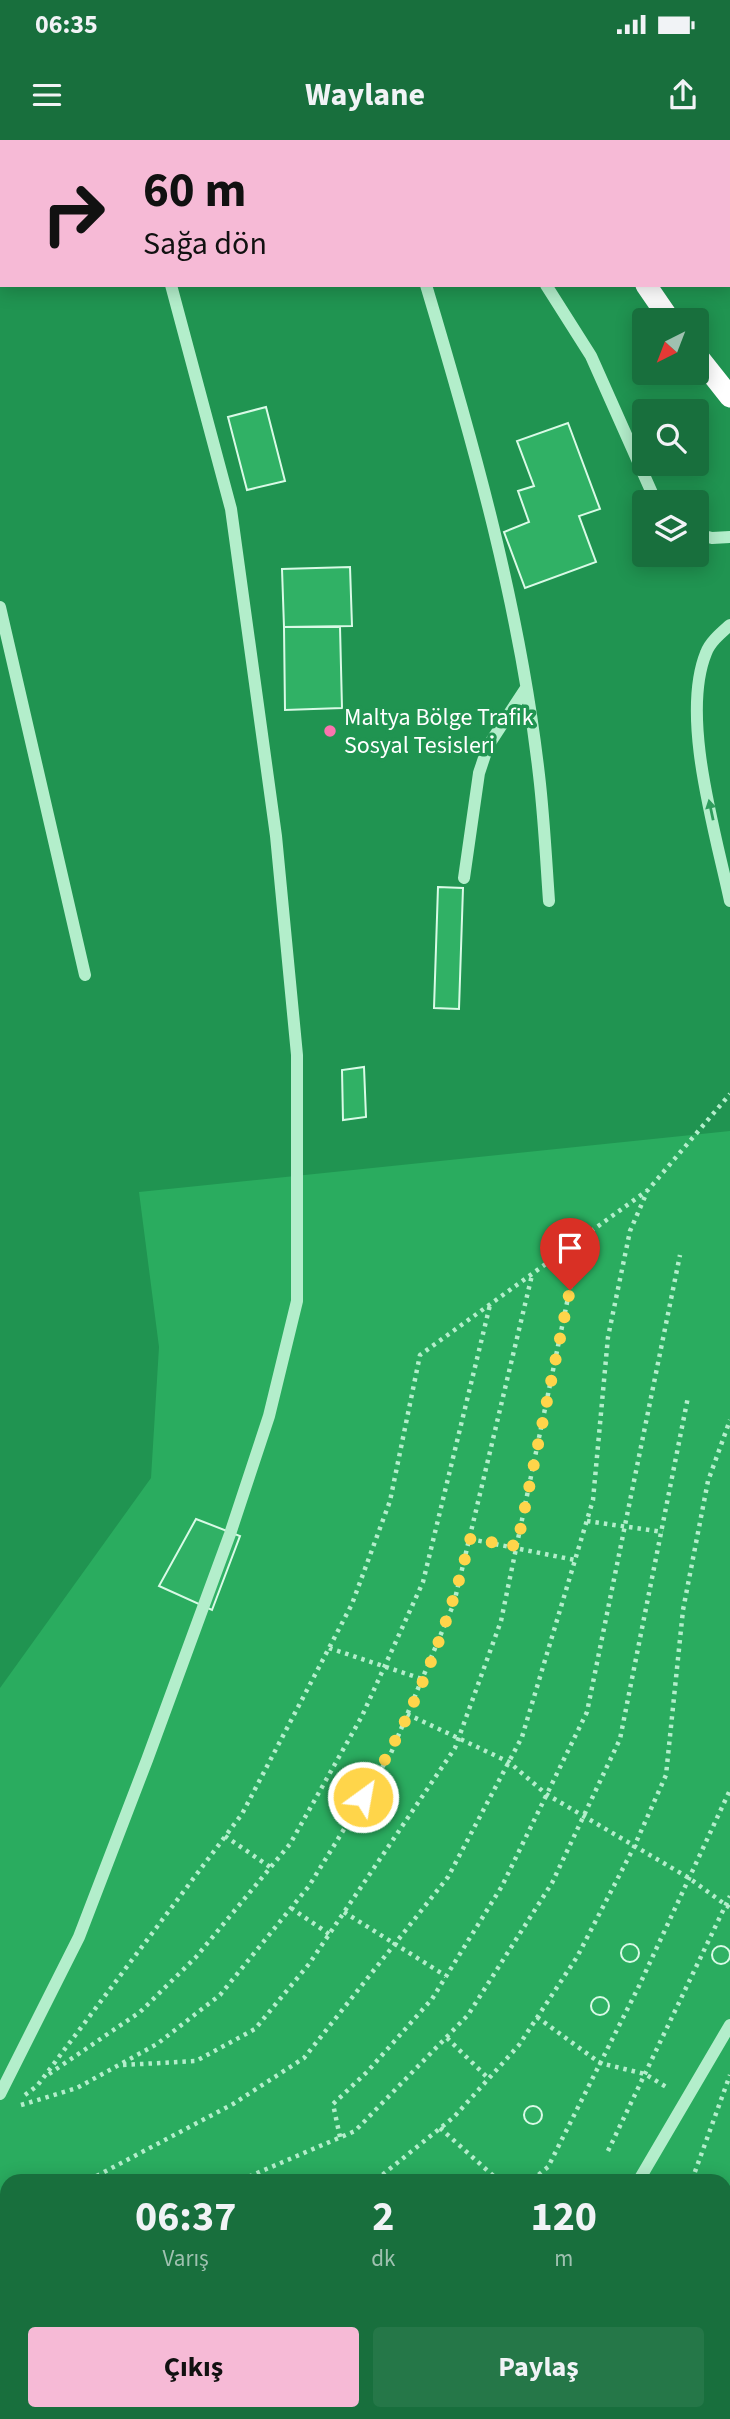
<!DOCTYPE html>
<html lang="tr">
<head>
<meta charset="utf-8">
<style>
  body { margin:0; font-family:"Source Sans 3",sans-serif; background:#257748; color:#f1f3f6; height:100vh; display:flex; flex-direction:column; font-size:26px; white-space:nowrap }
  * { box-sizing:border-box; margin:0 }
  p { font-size:23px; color:#9fc1b0 }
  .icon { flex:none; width:38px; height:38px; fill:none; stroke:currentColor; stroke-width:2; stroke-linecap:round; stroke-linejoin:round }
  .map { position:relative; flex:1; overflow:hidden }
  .panel { position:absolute; left:0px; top:2034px; width:732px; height:247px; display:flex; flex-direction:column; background:#186f3d; border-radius:21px 21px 0 0; box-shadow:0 4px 18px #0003 }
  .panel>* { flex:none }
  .top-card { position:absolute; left:0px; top:0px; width:732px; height:147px; box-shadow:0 4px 18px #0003; background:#f6bad6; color:#111; overflow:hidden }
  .needle { width:46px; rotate:222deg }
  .fabs { position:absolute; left:632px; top:168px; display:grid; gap:14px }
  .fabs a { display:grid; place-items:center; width:77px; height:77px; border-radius:7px; background:#186f3d; box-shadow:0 4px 18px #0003; font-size:35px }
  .pin { position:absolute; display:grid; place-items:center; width:60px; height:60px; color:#fff; margin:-72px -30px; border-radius:50% 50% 50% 0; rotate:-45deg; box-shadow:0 0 7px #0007 }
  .pin .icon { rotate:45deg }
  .me { position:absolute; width:77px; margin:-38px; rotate:32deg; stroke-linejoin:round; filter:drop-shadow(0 0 5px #0008) }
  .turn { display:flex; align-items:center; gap:24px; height:147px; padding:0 28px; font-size:32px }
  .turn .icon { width:91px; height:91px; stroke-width:2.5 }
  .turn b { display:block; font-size:49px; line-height:60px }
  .eta { display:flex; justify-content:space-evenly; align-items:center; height:119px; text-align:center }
  .eta b { font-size:42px; font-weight:700; line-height:49px }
  .button { display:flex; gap:14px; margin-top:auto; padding:14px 28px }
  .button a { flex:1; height:80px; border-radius:7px; background:#f6bad6; color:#111; font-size:28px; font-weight:700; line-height:80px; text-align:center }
  .button a+a { background:#257748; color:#f1f3f6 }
  .status { display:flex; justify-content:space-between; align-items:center; height:49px; padding:0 35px; background:#186f3d; direction:ltr }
  .status svg { height:19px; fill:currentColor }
  header { display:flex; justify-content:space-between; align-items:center; height:91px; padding:0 28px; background:#186f3d; font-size:32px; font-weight:700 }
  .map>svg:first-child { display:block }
  .green { fill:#2aac5f; fill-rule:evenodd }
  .building { fill:#30b165; stroke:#d9fae6; stroke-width:2 }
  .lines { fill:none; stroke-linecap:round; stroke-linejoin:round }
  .path { stroke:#b3eecb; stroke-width:4.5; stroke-dasharray:3.5 5; stroke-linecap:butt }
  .minor { stroke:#b3eecb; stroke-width:12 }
  .highway { stroke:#fff; stroke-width:21 }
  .oneway { fill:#2f9d5d }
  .route { stroke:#ffd54a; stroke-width:12; stroke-dasharray:0 21.6 }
  .poi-dot { fill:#fb74ae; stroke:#209451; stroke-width:2.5 }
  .labels { text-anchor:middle; stroke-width:7; stroke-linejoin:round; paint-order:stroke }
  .poi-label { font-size:24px; fill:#fff; stroke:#209451; text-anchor:start }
</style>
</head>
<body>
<div class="status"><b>06:35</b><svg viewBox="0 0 49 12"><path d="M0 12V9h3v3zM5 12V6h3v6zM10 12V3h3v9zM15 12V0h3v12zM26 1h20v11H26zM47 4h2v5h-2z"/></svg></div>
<header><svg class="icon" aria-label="menu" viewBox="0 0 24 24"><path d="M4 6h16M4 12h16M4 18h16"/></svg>Waylane<svg class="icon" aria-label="share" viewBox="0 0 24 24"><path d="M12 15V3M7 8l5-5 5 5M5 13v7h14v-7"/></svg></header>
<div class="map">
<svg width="730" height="2279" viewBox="0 0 730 2279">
  <rect width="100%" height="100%" fill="#209451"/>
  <path class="green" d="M730 991V2279H0V1548L151 1338 159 1207 139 1052ZM7 2040H724V2273H7Z"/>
  <path class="building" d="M266 267 285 341 247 350 228 277Z
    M568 283 600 369 579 376 596 422 525 448 504 392 529 382 518 351 534 346 517 301Z
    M350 427 352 486 284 487 282 429Z
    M284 487H340L342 568 285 570Z
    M438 747 463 748 459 869 434 868Z
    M364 927 366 977 343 980 342 930Z
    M196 1379 240 1396 212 1470 159 1446Z
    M621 1813a9 9 0 1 1 18 0a9 9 0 1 1-18 0Z
    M712 1815a9 9 0 1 1 18 0a9 9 0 1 1-18 0Z
    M591 1866a9 9 0 1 1 18 0a9 9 0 1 1-18 0Z
    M524 1975a9 9 0 1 1 18 0a9 9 0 1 1-18 0Z"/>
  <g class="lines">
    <path class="path" d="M587 1381 663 1392
      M470 1399 575 1420
      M329 1508 422 1539
      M407 1574 509 1622 546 1654 689 1738 730 1768
      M225 1696 270 1727
      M291 1768 329 1794
      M344 1772 446 1836
      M537 1877 600 1923 645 1934 668 1948
      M447 1898 489 1939
      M123 1925 196 1921 255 1889 309 1824 455 1608 501 1481 580 1100
      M49 1934 140 1872 196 1817 290 1704 362 1576 423 1442 490 1165
      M25 1955 37 1946 242 1674 329 1508 352 1464 390 1361 420 1215 648 1050 730 954
      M21 1965 77 1948 157 1904 220 1855 309 1746 391 1613 454 1463 532 1135
      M440 1988 498 2040
      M340 1997 333 1964 367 1932 432 1859 502 1746 587 1572 680 1115
      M608 2011 730 1756
      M89 2040 233 1964 304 1918 448 1737 522 1597 593 1360 608 1197 630 1091 647 1052
      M241 2040 355 1991 468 1875 552 1743 620 1599 688 1257
      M376 2040 454 1977 519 1905 577 1817 634 1707 666 1635 683 1470 708 1341 730 1280
      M532 2040 548 2027 639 1846 730 1650
      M692 2040 730 1935
      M724 2088 730 2063
      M351 2273 353 2279
      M390 2273 392 2279
      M537 2273V2279
      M589 2279V2273
      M641 2279 642 2273
      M689 2279V2273"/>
    <path class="minor" d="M151 0V2
      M328 0 331 2
      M426 145C474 305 520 468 539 635 544 677 546 719 549 761
      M546 145 591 216 656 362
      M696 394 712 398 730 397
      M0 467 85 835
      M730 485C721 493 710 502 706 513 680 577 716 694 730 761
      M464 738 479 633 488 606 526 548
      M0 1954 79 1797 147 1620 230 1394 269 1276 297 1161V915L276 696 231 369 171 145
      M639 2040 730 1885
      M0 2146 7 2131
      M0 2182 7 2193
      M724 2239 730 2240
      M311 2273 312 2279"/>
    <path class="highway" d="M550 0 551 2
      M632 0 633 2
      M646 145 670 180
      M696 214 730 257"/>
  </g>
  <defs><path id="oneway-solid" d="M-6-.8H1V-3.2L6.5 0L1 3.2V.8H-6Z" transform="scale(1.75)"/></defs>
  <use class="oneway" href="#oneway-solid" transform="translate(711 670) rotate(-102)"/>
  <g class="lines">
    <path class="route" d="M363 1657C412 1579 448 1489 470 1399L517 1406 570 1150"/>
  </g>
  <circle class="poi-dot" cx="330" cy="591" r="7"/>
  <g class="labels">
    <g class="poi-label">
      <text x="344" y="585">Maltya Bölge Trafik<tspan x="344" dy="28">Sosyal Tesisleri</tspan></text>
    </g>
  </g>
</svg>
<div class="fabs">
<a><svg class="needle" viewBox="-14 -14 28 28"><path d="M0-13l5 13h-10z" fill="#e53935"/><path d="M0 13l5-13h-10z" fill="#9fc1b0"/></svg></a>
<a><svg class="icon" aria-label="search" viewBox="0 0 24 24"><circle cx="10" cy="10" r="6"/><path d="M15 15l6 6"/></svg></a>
<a><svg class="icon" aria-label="layers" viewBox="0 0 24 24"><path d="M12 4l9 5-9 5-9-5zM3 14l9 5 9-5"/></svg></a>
</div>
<div class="pin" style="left:570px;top:1150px;background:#d93025"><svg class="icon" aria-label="arrive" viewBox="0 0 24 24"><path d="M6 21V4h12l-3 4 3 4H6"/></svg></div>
<svg class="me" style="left:363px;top:1657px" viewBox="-20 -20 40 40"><circle r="17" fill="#ffd54a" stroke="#fff" stroke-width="3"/><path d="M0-11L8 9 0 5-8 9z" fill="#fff"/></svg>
<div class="top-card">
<div class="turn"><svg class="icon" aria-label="right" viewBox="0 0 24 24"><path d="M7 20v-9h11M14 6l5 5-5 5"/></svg><div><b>60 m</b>Sağa dön</div></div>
</div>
<section class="panel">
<div class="eta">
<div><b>06:37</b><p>Varış</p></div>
<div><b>2</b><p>dk</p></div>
<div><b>120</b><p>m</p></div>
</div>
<div class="button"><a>Çıkış</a><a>Paylaş</a></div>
</section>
</div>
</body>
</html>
